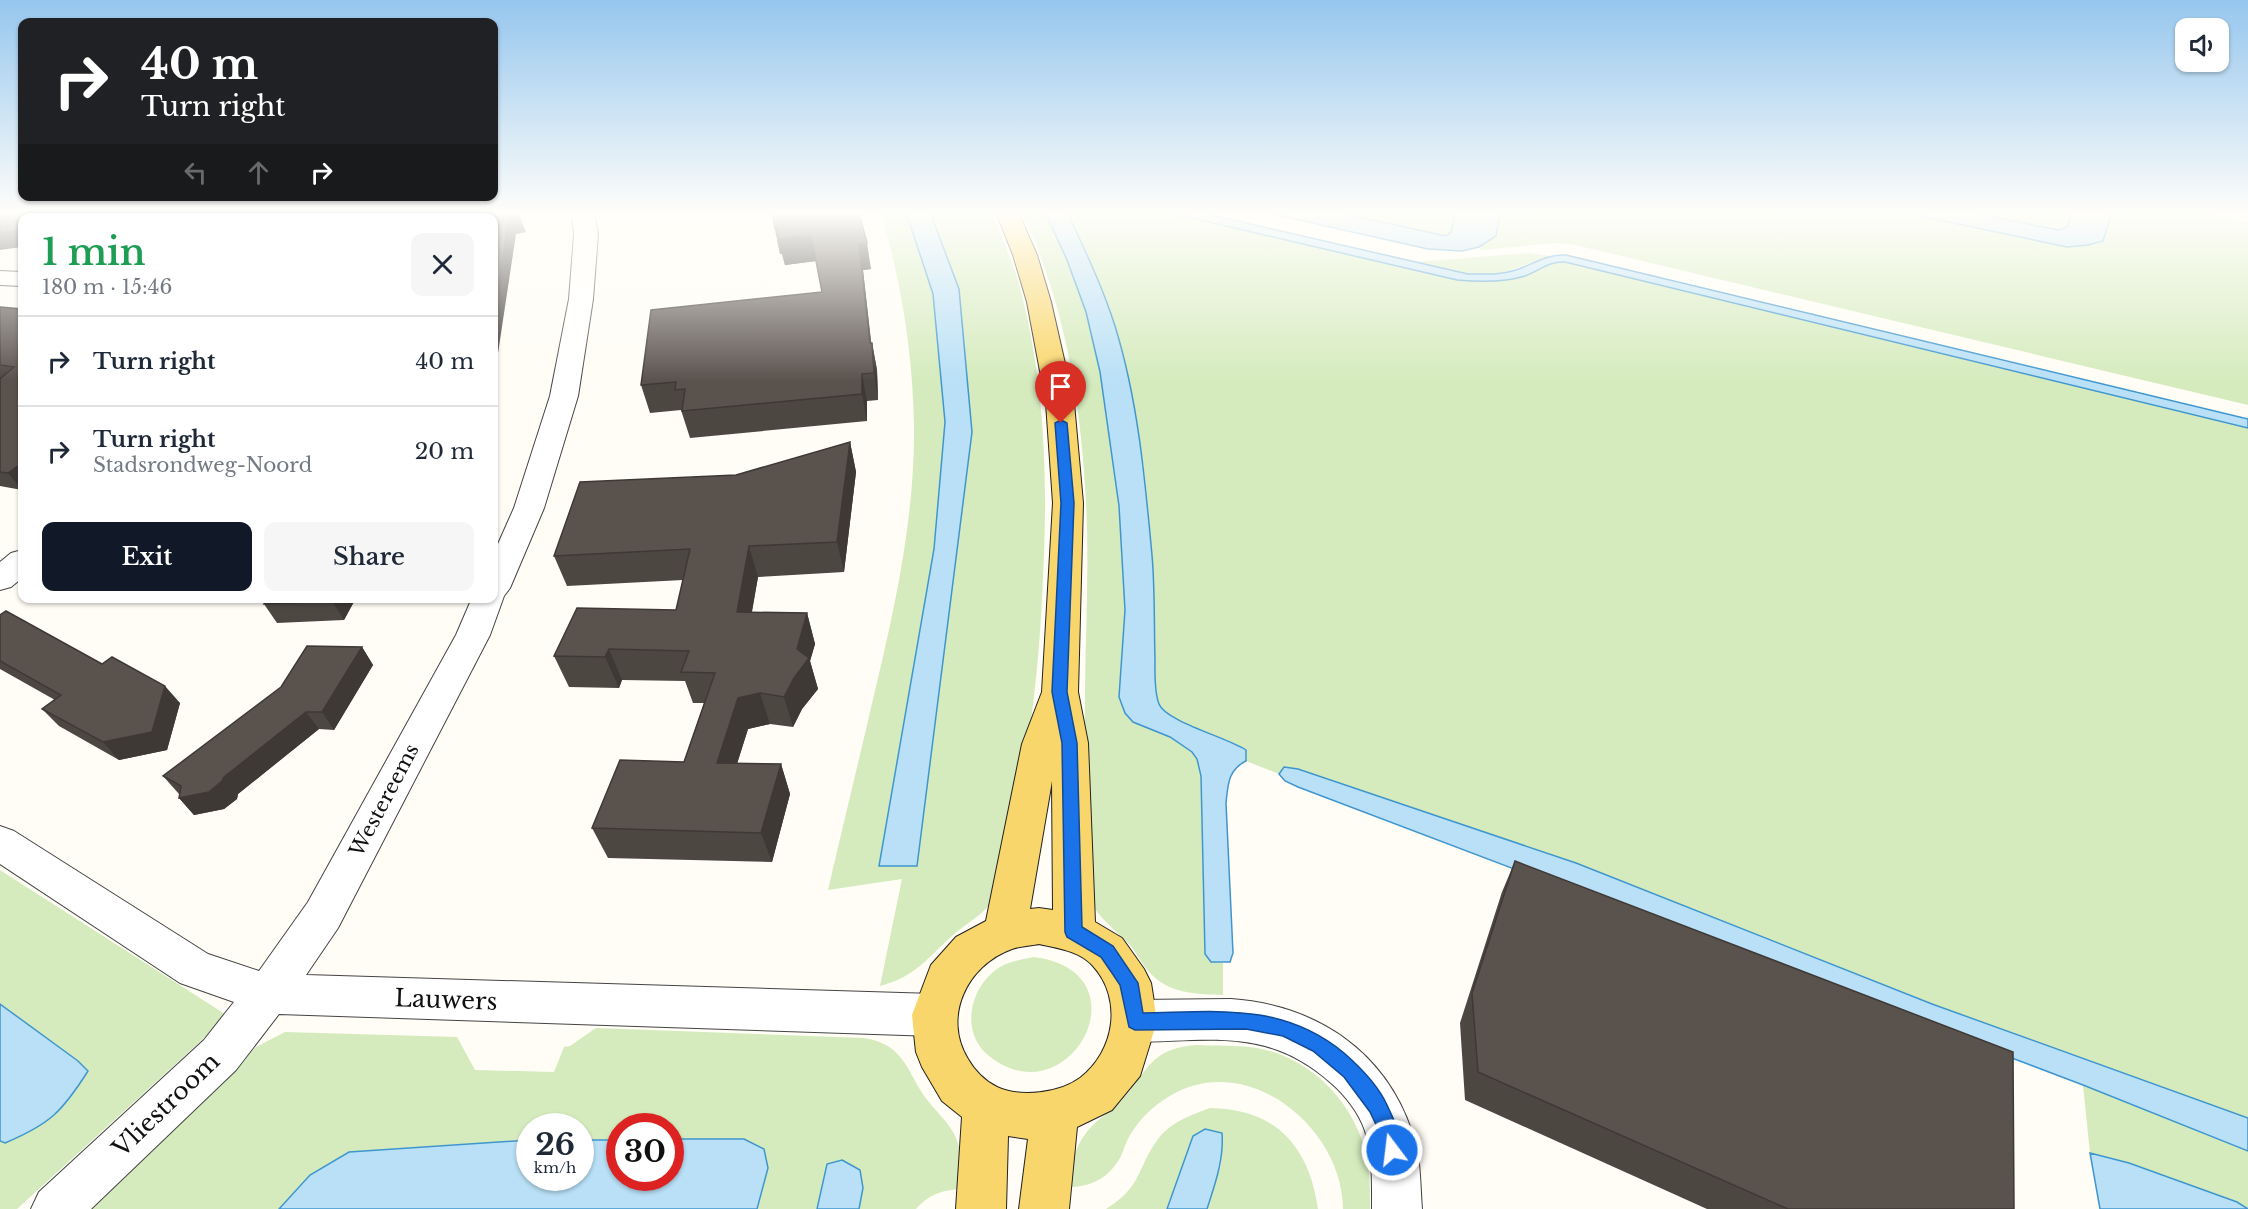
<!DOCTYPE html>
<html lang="en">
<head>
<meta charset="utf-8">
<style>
  body { margin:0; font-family:"Libre Baskerville",serif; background:#f6f6f7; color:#1f2937; height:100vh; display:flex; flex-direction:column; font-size:22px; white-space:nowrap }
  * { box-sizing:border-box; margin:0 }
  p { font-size:20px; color:#747a83 }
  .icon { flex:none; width:33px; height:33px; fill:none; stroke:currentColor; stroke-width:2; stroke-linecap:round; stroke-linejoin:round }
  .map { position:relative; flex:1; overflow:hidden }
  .side { position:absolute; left:18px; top:213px; width:480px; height:390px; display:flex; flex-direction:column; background:#fff; border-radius:12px; box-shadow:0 2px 4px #0004 }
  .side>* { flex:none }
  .guide { position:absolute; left:18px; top:18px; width:480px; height:183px; border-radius:12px; box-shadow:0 2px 4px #0004; background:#202124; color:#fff; overflow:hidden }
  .fabs { position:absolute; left:2175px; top:18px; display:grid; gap:12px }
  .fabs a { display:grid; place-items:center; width:54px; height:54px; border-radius:12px; background:#fff; box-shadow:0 2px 4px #0004; font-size:30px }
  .speed { position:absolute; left:516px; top:1113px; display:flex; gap:12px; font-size:30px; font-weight:700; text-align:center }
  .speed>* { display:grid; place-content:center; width:78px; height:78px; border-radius:50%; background:#fff; box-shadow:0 2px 4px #0004; line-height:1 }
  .speed small { font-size:15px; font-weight:400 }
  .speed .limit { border:9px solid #d22; background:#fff; color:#111 }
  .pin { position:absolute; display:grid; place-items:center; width:51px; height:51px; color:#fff; margin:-62px -26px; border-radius:50% 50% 50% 0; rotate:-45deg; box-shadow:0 0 6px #0007 }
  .pin .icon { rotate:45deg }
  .me { position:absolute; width:66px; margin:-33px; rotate:345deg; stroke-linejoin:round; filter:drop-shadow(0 0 4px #0008) }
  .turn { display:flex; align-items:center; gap:21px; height:126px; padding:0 24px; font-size:27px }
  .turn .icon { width:78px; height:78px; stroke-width:2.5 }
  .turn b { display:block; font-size:42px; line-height:51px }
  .lanes { display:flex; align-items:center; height:57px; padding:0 24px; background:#0003; justify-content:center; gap:30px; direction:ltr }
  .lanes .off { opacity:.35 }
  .round { display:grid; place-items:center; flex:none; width:63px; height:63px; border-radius:12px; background:#f6f6f7 }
  .summary { display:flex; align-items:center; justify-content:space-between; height:102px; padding:0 24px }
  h1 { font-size:36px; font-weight:600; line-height:45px; color:#1e9e55 }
  .primary-button { display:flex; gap:12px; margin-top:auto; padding:12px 24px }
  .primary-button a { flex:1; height:69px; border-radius:12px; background:#111827; color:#fff; font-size:24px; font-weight:600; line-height:69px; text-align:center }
  .primary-button a+a { background:#f6f6f7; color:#1f2937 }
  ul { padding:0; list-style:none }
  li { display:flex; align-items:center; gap:18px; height:90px; padding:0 24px; border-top:2px solid #e0e1e3 }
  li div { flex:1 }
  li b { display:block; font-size:22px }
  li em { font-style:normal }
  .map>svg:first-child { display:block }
  .green { fill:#d5ebbd }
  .water { fill:#b9e0f7; stroke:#3f96cf; stroke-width:1.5 }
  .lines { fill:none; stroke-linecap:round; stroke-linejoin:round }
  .street-casing { stroke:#444; stroke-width:2 }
  .primary-casing { stroke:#222; stroke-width:2 }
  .street { fill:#fff; fill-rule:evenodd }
  .primary { fill:#f9d66b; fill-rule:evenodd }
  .wall { fill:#4d4742 }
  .shaded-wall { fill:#3f3936 }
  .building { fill:#5a524d; stroke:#3f3936; stroke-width:1.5 }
  .route { fill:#1a73e8; stroke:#114b97; stroke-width:1.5 }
  .labels { text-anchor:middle; stroke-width:6; stroke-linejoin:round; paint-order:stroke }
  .street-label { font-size:20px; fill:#111; stroke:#fff }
  .near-street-label { font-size:24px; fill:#111; stroke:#fff }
</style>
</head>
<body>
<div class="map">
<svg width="2248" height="1209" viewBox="0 0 2248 1209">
  <rect width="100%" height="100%" fill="#fffdf5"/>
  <path class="green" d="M881 212H991C1000 235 1012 259 1019 284 1045 380 1048 478 1043 577 1040 656 1032 733 1015 811 1011 828 1001 887 994 899 983 915 967 923 953 935 926 959 917 976 880 986L902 879 828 890C843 825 859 760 874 695 895 607 915 517 914 426 913 353 901 282 881 212Z
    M1021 212H1045L1067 260 1086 313 1100 372 1119 506 1125 611 1119 697 1133 722 1170 737 1192 752 1197 759 1201 776 1205 954 1211 962 1223 963V995C1196 994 1169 994 1149 972 1141 963 1136 951 1127 942 1113 928 1100 919 1090 901 1089 843 1085 786 1085 728 1084 653 1090 577 1086 502 1081 404 1065 300 1021 212Z
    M1066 212H1166L1457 280C1479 282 1503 283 1525 276 1539 271 1549 262 1565 262L2248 428V1118L1932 1004 1576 863 1298 769 1284 767 1279 774 1246 761 1245 750C1224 735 1175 726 1161 707 1151 694 1154 583 1152 558 1146 454 1130 348 1086 253 1080 239 1074 224 1066 212Z
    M1336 212H1456L1451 232 1446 236Z
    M1500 212H1901L2067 247 2106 229 2112 212H2200L2248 223V405L1571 244 1553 243 1482 250 1479 247 1496 236Z
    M1968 212H2072L2067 227 2059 230Z
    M1529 253 1550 256 1503 273 1468 274 1415 262Z
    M0 870 228 1016 17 1209H0V1141L5 1143 88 1071 78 1061 0 1004Z
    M1034 957C1149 972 1069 1120 989 1056 962 1035 968 994 992 973 1004 962 1019 960 1034 957Z
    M596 1028 864 1038C907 1045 906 1073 928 1101 940 1116 955 1128 959 1147 962 1161 962 1176 962 1189 943 1190 929 1194 916 1209H859L863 1188 827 1164 817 1209H757L768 1168 744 1139H671L670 1126H620L619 1140H581L580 1126H530L529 1140 513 1141 310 1175 279 1209H84L237 1064 256 1047 285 1032 457 1037 475 1070 554 1072 564 1047 570 1046Z
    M1197 1045C1216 1046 1238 1045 1257 1048 1317 1059 1363 1112 1369 1172 1370 1184 1370 1197 1370 1209H1343C1343 1131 1254 1054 1177 1092 1157 1102 1141 1117 1130 1135 1126 1142 1124 1149 1121 1156 1109 1179 1089 1188 1065 1187 1071 1164 1076 1141 1094 1124 1103 1115 1114 1110 1122 1100 1148 1071 1150 1048 1197 1045Z
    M2083 1085 2248 1151V1209L2237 1202 2129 1163 2090 1153Z
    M1210 1108C1276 1109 1309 1146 1318 1209H1207L1221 1165 1222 1133 1177 1182 1167 1209H1106C1143 1186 1136 1169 1158 1139 1171 1122 1191 1115 1210 1108Z"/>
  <path class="water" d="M906 212H930L959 289 972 432 917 866H879L934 549 945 422 933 294Z
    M1045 212H1066L1068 214C1085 250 1103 288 1115 326 1138 400 1145 479 1152 555 1155 589 1154 624 1155 659 1155 673 1154 691 1159 704 1165 721 1228 738 1246 750V761C1228 770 1228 784 1226 803L1233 953 1230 962H1211L1205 954 1201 776 1197 759 1192 752 1170 737 1133 722 1125 713 1119 697 1125 610 1119 506 1100 372 1086 312 1067 260Z
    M1166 212H1198L1468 274C1485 274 1501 275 1516 270 1534 264 1546 254 1566 255L2248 419V428L1565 262C1549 261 1539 271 1525 276 1503 283 1479 282 1457 280Z
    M1263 212H1336L1446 236 1451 232 1456 212H1500L1496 236 1479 247 1462 251 1428 249Z
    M1901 212H1968L2059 230 2067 227 2072 212 2112 213 2103 241 2088 245 2067 247Z
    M1284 767 1298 769 1576 863 1932 1004 2248 1118V1151L2083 1085 1298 787 1285 781 1279 774Z
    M0 1004 78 1061 88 1071C62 1112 50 1124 5 1143L0 1141Z
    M1205 1129 1222 1133C1224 1160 1215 1184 1207 1209H1167L1193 1136Z
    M671 1139H744L764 1149 768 1168 757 1209H279L310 1175 349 1152 529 1140 530 1178H580L581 1140H619L620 1178H670Z
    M2090 1153 2129 1163 2237 1202 2248 1209H2100Z
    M842 1160 860 1170 863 1188 859 1209H817L827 1164Z"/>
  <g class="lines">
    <defs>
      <path id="street" d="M337 212H372L366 218H328L331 213Z
        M572 212H594L598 235 593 299 578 396 544 508 510 588 504 596 490 635 338 928 306 975 934 994 950 1000 956 1015 950 1030 934 1036 279 1014 236 1070 91 1209H31L39 1192 204 1040 234 1002 180 983 0 864V826L14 831 208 954 259 971 308 902 456 635 472 598H494V553L514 508 550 396 569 299 574 235Z
        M0 271 22 272V286L0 285Z
        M22 550V578L11 587 0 590V562L11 553Z
        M1231 999C1316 1005 1385 1051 1412 1132 1421 1156 1420 1184 1422 1209H1372C1372 1184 1373 1156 1365 1131 1359 1113 1345 1095 1331 1083 1268 1027 1212 1041 1135 1042L1119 1036 1113 1021 1119 1006 1135 1000Z"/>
      <path id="primary" d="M996 212H1018L1037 255 1051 302 1074 403 1083 503 1078 692 1088 743 1095 922 1122 938 1144 969 1151 983 1157 1021 1140 1076 1112 1110 1077 1127 1069 1209H1019L1028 1139 1008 1136 1006 1209H956L962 1117 942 1101 922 1067 916 1052 912 1015 931 965 956 937 986 921 1022 744 1042 692 1053 503 1046 403 1027 302 1013 255ZM1052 781 1053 910 1039 908 1030 909ZM1039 944C1057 948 1080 951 1093 966 1123 999 1115 1051 1080 1078 1060 1093 1020 1098 997 1087 985 1081 974 1070 968 1059 942 1017 967 965 1012 949 1020 946 1030 946 1039 944Z"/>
    </defs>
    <use href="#street" class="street-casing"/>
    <use href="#primary" class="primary-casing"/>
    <use href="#street" class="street"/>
    <use href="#primary" class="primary"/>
  </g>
  <path class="wall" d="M775 229 871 269 863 270 871 343H872L877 370 878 400 867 401V421L690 438 681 410 650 413 641 385 822 292 816 261 785 265 782 254H780Z
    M0 307 22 309V490L0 486Z
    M850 442 856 472 844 572 758 577 752 612 807 613 815 644 810 661 818 689 802 709 793 727 770 724 748 729 737 763 781 764 790 794 772 862 608 858 592 828 684 762 704 703H693L685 681 622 680 619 688 569 687 554 656 676 610 683 580 567 586 554 556 736 475Z
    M268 598H356L344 620 277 623 264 604Z
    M0 615 102 664 180 703 167 750 119 760 59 726 42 709 55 700 0 669Z
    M362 647 373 665 334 730 319 729 238 794 237 799 224 809 194 815 179 798V794L163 776Z
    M1515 861 2014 1209H1707L1465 1100 1460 1023 1502 892Z"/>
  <path class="shaded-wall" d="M422 212 424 218H419L417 213Z
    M519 215 526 232 516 234 498 353 494 354V316L509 217Z
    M777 228 811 235 816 261 785 265 782 254H780L775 229Z
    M22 230V247L0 250V233Z
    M867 243 871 269 863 270 873 358 872 343 877 370 878 400 874 373 859 244Z
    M862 374 867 401V421L862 394Z
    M850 442 856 472 844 572 837 542Z
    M22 463V490L8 473Z
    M749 546 758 577 746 643 737 612Z
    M334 598H356L344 620 332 601Z
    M807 613 815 644 810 661 818 689 802 709 793 727 784 697 794 678 797 649Z
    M362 647 373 665 334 730 322 712Z
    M609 649 622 680 619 688 605 657Z
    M165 686 180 703 167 750 119 760 103 742Z
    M760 693 770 724 748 729 728 793 717 763 738 698Z
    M306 712 319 729 238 794 237 799 224 809 194 815 179 798 224 777Z
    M781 764 790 794 772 862 761 833Z"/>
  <path class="building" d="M4 212H310L314 218H198L197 216 192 218H70L63 215 58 218H22V230L0 233V214Z
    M417 212H518L519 215 509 217 494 316V218H423L422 212 417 213Z
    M772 212H859L867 243 859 244 870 343H872L874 373 862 374V394L682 411 685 389 675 390 676 382 641 385 651 310 822 292 811 235 779 239 777 228 775 229Z
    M0 307 22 309V440L20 442 22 443V463L8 473 0 472V379L14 367 0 365Z
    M850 442 837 542 749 546 737 612 807 613 797 649 809 658 794 678 784 697 760 693 738 698 717 763 781 764 761 833 592 828 620 760 684 762 715 673 681 672 689 651 609 649 605 657 554 656 577 608 676 610 690 549 554 556 580 482 736 475Z
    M268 598H334L332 601 264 604Z
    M6 611 102 664 112 657 165 686 152 732 103 742 42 709 61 695 0 661V615Z
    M307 646 362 647 322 712H306L224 777 222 781 209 792 179 798 181 786 163 776 281 687Z
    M1515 861 2013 1052 2014 1209H1788L1478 1072 1472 993Z"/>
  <linearGradient id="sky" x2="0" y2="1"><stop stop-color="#95c6ee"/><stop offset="0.56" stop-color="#fffefa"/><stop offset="1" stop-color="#fffefa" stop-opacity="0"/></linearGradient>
  <rect width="2248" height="381" fill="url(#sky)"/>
  <path class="route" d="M1061 420 1067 423 1074 503 1067 692 1077 743 1082 927 1113 946 1138 983 1143 1013C1217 1012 1282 1002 1344 1053 1360 1067 1378 1085 1387 1105 1394 1121 1406 1141 1399 1157L1392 1160 1385 1157 1379 1131 1370 1112 1344 1077 1313 1051 1283 1036 1246 1029 1135 1030 1129 1027 1120 985 1112 973 1101 957 1067 937 1065 932 1062 743 1052 692 1061 503 1055 423Z"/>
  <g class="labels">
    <g class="street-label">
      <text transform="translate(384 800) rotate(-62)" y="7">Westereems</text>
    </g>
    <g class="near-street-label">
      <text transform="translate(446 1000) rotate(2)" y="8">Lauwers</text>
      <text transform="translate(166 1105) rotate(-44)" y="8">Vliestroom</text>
    </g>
  </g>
</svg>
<div class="fabs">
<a><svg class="icon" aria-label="sound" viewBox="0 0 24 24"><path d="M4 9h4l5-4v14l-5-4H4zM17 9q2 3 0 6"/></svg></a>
</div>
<div class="speed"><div>26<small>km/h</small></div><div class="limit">30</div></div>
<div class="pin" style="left:1061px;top:423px;background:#d93025"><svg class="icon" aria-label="arrive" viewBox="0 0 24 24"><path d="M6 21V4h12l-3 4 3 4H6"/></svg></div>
<svg class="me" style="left:1392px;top:1150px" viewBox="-20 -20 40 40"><circle r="17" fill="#1a73e8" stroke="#fff" stroke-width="3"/><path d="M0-11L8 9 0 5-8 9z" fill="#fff"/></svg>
<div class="guide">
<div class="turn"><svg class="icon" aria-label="right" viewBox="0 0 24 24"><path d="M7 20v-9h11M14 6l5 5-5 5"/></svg><div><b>40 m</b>Turn right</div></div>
<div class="lanes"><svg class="icon off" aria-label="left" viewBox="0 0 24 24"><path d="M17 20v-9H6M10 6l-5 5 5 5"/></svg><svg class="icon off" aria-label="ahead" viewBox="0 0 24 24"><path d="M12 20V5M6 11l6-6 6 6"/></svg><svg class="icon" aria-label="right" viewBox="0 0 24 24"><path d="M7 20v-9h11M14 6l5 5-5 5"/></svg></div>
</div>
<section class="side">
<div class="summary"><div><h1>1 min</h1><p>180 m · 15:46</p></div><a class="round"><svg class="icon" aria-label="close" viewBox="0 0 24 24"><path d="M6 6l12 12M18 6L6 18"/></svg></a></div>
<ul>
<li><svg class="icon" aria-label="right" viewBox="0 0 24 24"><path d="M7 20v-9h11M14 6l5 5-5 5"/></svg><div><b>Turn right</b></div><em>40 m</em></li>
<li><svg class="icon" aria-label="right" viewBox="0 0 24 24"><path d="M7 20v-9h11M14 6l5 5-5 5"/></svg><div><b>Turn right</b><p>Stadsrondweg-Noord</p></div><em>20 m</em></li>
</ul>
<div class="primary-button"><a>Exit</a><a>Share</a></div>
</section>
</div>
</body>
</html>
